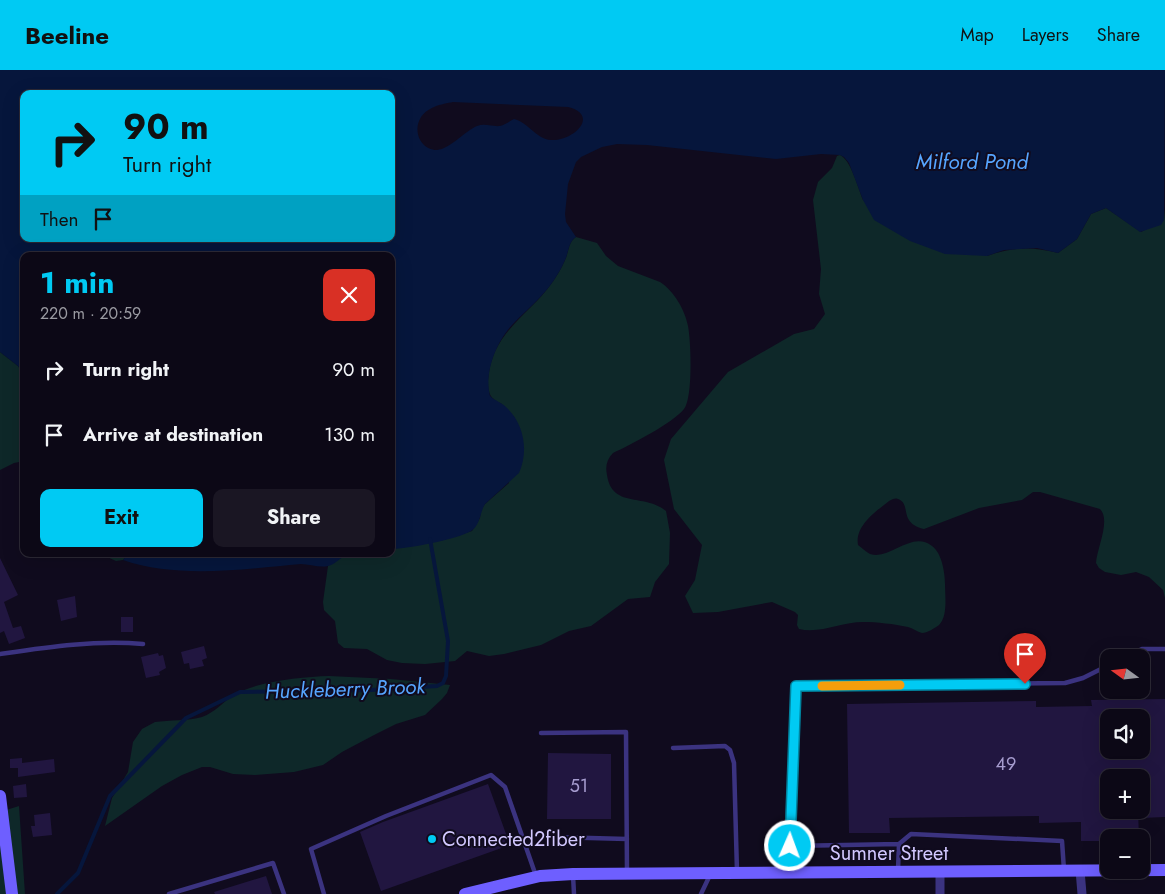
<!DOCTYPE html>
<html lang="en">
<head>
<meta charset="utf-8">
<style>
  body { margin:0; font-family:Jost,sans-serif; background:#1a1623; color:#f1f3f6; height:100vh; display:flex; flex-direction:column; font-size:19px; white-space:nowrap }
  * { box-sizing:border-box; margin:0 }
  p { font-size:16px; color:#9a9aa1 }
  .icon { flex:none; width:28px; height:28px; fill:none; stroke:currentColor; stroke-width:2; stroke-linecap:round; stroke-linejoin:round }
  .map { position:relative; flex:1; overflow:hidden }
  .sheet { position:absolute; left:20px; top:182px; width:375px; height:305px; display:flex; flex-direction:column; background:#0c0816; border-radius:10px; box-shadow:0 5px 20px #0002,0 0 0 1px #2c2935 }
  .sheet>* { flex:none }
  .banner { position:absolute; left:20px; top:20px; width:375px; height:152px; border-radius:10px; box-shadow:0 5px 20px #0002,0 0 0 1px #2c2935; background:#00caf3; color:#111; overflow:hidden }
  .needle { width:32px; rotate:285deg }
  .fabs { position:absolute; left:1100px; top:579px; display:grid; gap:10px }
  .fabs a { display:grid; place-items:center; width:50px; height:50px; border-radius:10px; background:#0c0816; box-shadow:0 5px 20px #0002,0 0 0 1px #2c2935; font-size:25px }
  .pin { position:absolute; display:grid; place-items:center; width:42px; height:42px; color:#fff; margin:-51px -21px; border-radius:50% 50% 50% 0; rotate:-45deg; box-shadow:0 0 5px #0007 }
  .pin .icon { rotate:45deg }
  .me { position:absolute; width:55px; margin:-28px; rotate:2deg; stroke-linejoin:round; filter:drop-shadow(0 0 4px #0008) }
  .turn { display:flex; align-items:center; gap:18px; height:105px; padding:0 20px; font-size:22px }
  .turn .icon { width:65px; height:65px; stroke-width:2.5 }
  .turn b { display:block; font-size:35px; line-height:42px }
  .then { display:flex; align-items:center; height:48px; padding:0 20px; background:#0003; gap:10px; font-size:19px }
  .round { display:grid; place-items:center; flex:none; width:52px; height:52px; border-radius:10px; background:#1a1623 }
  .summary { display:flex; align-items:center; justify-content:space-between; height:85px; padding:0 20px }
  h1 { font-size:30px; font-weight:700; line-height:38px; color:#00caf3 }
  .action { display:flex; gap:10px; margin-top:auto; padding:10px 20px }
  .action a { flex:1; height:58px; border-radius:10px; background:#00caf3; color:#111; font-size:20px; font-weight:700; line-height:58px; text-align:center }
  .action a+a { background:#1a1623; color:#f1f3f6 }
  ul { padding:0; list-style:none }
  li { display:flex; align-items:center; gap:15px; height:65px; padding:0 20px }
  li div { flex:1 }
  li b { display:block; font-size:19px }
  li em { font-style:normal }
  header { display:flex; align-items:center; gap:30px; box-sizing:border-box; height:70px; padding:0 25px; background:#00caf3; color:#111 }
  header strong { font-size:24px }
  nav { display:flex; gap:28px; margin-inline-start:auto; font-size:18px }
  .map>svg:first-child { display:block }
  .green { fill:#0e2829 }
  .water { fill:#06163c; fill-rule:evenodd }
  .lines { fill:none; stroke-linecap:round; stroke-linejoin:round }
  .stream { stroke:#06163c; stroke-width:4 }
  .building { fill:#211640; fill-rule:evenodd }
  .lane { stroke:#3b3380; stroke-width:4.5 }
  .street { stroke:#3b3380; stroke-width:9 }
  .secondary { stroke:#6e5fff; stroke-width:12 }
  .route-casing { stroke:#00839e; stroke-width:12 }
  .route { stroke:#00caf3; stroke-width:9 }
  .slow { stroke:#f59e0b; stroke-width:9 }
  .poi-dot { fill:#00caf3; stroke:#100b1e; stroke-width:2 }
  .labels { text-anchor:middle; stroke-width:4; stroke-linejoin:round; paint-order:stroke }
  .number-label { font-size:18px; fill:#a69ccf }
  .poi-label { font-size:20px; fill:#d2c8ff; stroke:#100b1e; text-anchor:start }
  .street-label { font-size:20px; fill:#d2c8ff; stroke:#100b1e }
  .water-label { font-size:21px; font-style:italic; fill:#56a5ff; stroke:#100b1e }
</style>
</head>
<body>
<header>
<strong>Beeline</strong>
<nav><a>Map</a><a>Layers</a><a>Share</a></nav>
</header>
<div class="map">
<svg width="1165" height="824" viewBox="0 0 1165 824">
  <rect width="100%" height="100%" fill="#100b1e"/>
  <path class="green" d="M840 85C851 90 858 118 863 130L987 186C1013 177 1031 176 1058 183L1077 169 1091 144 1106 138 1141 162 1164 150 1165 139V528L1163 520 1149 507 1136 502 1121 505 1105 502 1099 498 1096 493C1097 478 1111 450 1100 439L1040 422H1033L1022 430 979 438 924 459C898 453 912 434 898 429 893 427 888 432 884 435 872 444 855 458 858 475 861 477 866 482 870 484 890 491 911 460 932 476 942 483 945 503 945 514 945 526 948 546 939 555 935 558 927 563 922 563 917 562 913 558 908 557 894 554 877 552 863 552 842 552 820 564 799 559L797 555 798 545 795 542 772 532 718 542 693 543 685 526 695 510 702 475 674 439 664 390 671 369 728 302 794 264 814 259 825 244 819 224 821 199 813 130 818 112 832 98 837 86Z
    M576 167 597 173 606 186 618 196 660 212C674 221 685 240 688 256 691 271 693 328 684 339 673 353 630 375 613 383 607 389 605 396 607 405 612 439 645 423 666 441L670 463 669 494 655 512 650 527 628 529 591 556 569 561 541 575 504 584 489 586 467 581 455 591 425 594 402 593 387 590 367 579 344 578 338 573 335 551 324 540 323 532 328 496 347 484H391V479L443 470 472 461 480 448 481 440 485 434 509 413 502 334C490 329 488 323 488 311 491 261 530 246 554 210 558 204 562 197 565 190 569 182 568 172 576 167Z
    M0 282 18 296 24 304V391L14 393 0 400Z
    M101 484H128L123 490 116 491Z
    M329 606 391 609 450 615 447 623 442 629 425 645 396 654 376 664 342 682 323 695 294 702 255 705 233 704 210 697H202L182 705 162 716 105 756 112 728 128 702 133 672 142 659 155 652C169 650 189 651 202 647 214 643 223 632 234 625 258 611 302 607 329 606Z
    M19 736 25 824H0V742Z"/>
  <path class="water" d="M0 0H1165L1164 150 1161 155 1140 162 1106 138 1091 144 1077 169 1058 183 1037 178 1004 180 987 186 945 184 910 171 874 150 863 130 849 93 844 87 840 85 821 84 776 89 647 75 617 74 602 77 581 87 576 92 568 114 565 144 566 152 576 167C568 172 569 182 565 190 562 197 558 204 554 210 542 228 526 240 512 255 496 272 484 303 490 326 495 331 501 332 506 337 524 353 529 381 519 403L485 434C480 442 480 456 471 461 458 469 407 479 391 479V186H24V304L18 296 0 282ZM24 24H391V169H24ZM453 32 568 37C600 45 574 71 551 70 536 69 528 52 514 49 510 51 505 55 500 56 493 57 485 53 477 56 465 61 450 79 437 80 421 80 413 62 420 49 426 37 442 34 453 32Z
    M128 484H347C342 487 334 495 328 496 320 498 309 494 301 494 245 499 177 509 123 490Z"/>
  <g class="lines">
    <path class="stream" d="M57 824 78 803 110 726 186 648 240 622 371 620 437 616 443 613 446 606 448 571 430 469"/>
  </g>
  <path class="building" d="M0 488 18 525 4 532 13 558 21 556 25 568 9 574 4 561 0 563Z
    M75 526 77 547 61 551 57 530Z
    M121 547H133V562H121Z
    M204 576 207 588 202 590 204 596 190 599 189 593 184 594 181 582Z
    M158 583 159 586 163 585 166 598 159 602 160 605 146 608 141 587Z
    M1165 629V747L1141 748V708H1109V740H1138L1139 768H1109V771H1081V752L1039 753V746L889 748 890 763H849L847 634 1036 631V637L1092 636 1091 630ZM1109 648H1141V680H1109Z
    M548 683 611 684V749H547Z
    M22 688V693L54 689 55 702 18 707V698H10V689Z
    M26 714 27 727 14 728 13 716Z
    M488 714 510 775 381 821 360 762 383 752Z
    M50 743 52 765 33 767 31 756H35L34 745Z
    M266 806 272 824H215L214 822Z"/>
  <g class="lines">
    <path class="lane" d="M0 584C48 577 94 570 143 574
      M1124 588 1142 579H1165
      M541 663 626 662 627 803
      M673 678 725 676 730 680 734 693 737 802
      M553 767 627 769
      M899 774 911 764 1062 771 1064 800
      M790 776 899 774 898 800
      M789 801 796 616 1065 613 1083 608 1109 595
      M573 805 574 824
      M169 824 273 793 284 824
      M324 824 311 779 386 746 491 705 505 717 536 806
      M701 824 710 805"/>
    <path class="street" d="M1080 800 1082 824
      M940 824V802"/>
    <path class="secondary" d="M0 726 12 824
      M465 824 540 806 573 804 1165 800"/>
  </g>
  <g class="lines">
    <defs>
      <path id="route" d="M790 776 796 616 1025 614"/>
    </defs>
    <use href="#route" class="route-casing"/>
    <use href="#route" class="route"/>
    <path class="slow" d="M822 616 900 615"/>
  </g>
  <circle class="poi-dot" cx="432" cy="769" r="5"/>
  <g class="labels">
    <g class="number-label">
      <text x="1006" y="700">49</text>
      <text x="579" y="722">51</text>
    </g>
    <g class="poi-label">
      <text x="442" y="776">Connected2fiber</text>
    </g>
    <g class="street-label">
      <text x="889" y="790">Sumner Street</text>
    </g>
    <g class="water-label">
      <text x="972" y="99">Milford Pond</text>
      <text transform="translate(345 619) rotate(-2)" y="7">Huckleberry Brook</text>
    </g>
  </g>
</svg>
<div class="fabs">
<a><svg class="needle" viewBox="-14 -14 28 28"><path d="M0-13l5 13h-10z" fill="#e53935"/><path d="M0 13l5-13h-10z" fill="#9a9aa1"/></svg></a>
<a><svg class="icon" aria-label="sound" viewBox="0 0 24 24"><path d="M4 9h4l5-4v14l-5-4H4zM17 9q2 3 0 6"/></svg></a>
<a>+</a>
<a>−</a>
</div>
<div class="pin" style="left:1025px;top:614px;background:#d93025"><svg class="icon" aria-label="arrive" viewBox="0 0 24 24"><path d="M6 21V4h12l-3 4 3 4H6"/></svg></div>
<svg class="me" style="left:790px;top:776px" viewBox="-20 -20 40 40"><circle r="17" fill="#00caf3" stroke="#fff" stroke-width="3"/><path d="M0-11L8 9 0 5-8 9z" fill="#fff"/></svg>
<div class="banner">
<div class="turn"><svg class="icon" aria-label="right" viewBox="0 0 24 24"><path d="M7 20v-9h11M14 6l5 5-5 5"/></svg><div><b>90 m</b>Turn right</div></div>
<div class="then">Then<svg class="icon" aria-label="arrive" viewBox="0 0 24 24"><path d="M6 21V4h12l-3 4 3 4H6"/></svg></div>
</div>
<section class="sheet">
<div class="summary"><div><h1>1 min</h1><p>220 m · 20:59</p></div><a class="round" style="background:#d93025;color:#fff"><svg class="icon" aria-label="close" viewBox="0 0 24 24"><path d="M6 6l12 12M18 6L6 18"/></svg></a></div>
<ul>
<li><svg class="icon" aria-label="right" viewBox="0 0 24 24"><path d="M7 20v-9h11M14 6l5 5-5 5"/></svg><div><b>Turn right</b></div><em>90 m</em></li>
<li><svg class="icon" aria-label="arrive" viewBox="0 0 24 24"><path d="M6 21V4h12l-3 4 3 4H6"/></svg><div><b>Arrive at destination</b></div><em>130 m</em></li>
</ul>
<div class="action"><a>Exit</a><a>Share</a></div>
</section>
</div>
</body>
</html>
